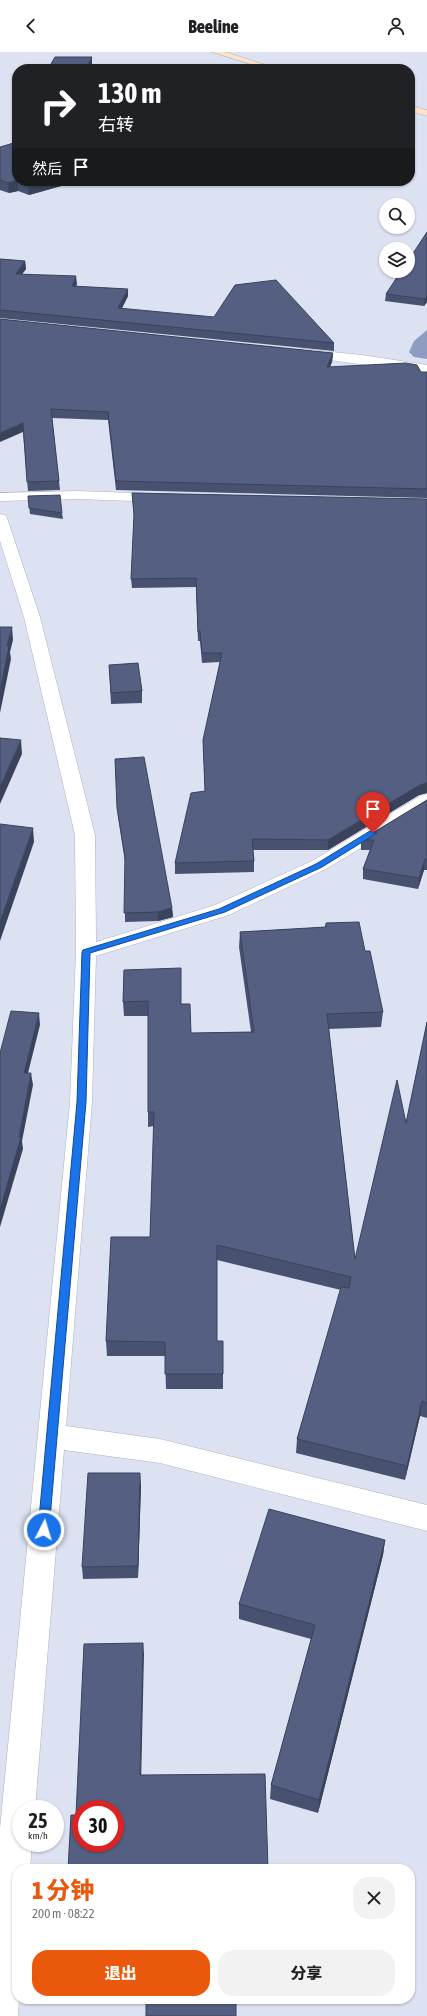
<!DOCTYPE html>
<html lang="zh">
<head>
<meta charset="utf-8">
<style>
  body { margin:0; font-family:"Asap Condensed","Noto Sans SC",sans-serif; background:#f2f2f2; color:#202124; height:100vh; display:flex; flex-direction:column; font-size:15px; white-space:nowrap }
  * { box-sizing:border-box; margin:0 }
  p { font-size:13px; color:#757577 }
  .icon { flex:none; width:22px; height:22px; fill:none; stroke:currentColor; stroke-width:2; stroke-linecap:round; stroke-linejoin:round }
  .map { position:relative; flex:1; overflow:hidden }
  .sheet { position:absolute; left:12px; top:1812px; width:403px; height:140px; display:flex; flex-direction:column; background:#fff; border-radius:16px; box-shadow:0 1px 3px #0004 }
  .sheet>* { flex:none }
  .banner { position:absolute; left:12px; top:12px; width:403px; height:122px; border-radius:16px; box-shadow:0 1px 3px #0004; background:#202124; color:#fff; overflow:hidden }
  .tools { position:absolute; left:379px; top:146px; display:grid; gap:8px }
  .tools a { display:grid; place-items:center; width:36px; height:36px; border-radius:50%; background:#fff; box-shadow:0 1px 3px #0004; font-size:20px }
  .speed { position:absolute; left:12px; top:1748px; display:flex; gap:8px; font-size:20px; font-weight:700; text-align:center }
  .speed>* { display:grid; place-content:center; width:52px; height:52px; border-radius:50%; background:#fff; box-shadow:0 1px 3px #0004; line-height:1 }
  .speed small { font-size:10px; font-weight:400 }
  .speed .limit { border:6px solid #d22; background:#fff; color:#111 }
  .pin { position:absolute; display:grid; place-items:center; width:34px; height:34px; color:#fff; margin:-41px -17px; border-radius:50% 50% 50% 0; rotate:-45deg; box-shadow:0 0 4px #0007 }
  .pin .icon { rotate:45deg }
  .me { position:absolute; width:44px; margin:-22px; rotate:5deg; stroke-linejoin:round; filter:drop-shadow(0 0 3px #0008) }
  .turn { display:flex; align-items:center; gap:14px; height:84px; padding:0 20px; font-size:18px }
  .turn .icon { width:52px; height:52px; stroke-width:2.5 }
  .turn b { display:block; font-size:28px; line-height:34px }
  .then { display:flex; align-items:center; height:38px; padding:0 20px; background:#0003; gap:8px; font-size:15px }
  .round { display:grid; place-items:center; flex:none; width:42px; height:42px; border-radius:16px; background:#f2f2f2 }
  .overview { display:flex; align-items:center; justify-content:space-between; height:68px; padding:0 20px }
  h1 { font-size:24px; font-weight:800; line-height:30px; color:#ea580c }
  .action { display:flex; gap:8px; margin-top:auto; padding:8px 20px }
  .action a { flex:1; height:46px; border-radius:16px; background:#ea580c; color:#fff; font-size:16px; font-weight:800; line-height:46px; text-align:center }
  .action a+a { background:#f2f2f2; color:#202124 }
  header { display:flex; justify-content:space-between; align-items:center; height:52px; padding:0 20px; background:#fff; font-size:18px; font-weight:800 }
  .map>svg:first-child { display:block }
  .water { fill:#8f9cc2 }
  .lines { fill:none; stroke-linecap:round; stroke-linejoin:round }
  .minor-casing { stroke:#acb2c1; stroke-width:1 }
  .secondary-casing { stroke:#acb2c1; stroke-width:1 }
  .minor { fill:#fff; fill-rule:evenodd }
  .secondary { fill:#fae3c8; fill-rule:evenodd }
  .wall { fill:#485270 }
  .shaded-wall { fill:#3b425b }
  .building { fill:#545f82; stroke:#3b425b; fill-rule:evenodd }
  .route { fill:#1a73e8; stroke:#114b97 }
</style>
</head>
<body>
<header><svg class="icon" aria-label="back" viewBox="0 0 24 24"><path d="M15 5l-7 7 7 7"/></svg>Beeline<svg class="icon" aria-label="person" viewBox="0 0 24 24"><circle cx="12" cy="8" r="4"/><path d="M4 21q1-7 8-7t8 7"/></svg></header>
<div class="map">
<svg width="427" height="1964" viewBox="0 0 427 1964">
  <rect width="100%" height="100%" fill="#dce2f2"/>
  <path class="water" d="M427 278V307L414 305 409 300 414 289Z"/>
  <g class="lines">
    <defs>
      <path id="minor" d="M303 297 362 303 427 313V321L299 304 297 301 299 298Z
        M77 439 162 442 167 443 169 446 167 449 162 450 77 447 0 449V441Z
        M0 462 5 463 7 466 40 565 95 783 96 890 215 853 312 809 420 744 427 742V756L326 817 229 863 96 904 92 1050 66 1374 160 1387 427 1453V1479L160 1411 64 1398 35 1757H21V1791H32L30 1817H17V1947H19L18 1964H0V1777L70 1050 76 900 75 783 24 565 0 489Z"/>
      <path id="secondary" d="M212 0H225L279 17H266Z
        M410 53 427 58V64L410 59Z"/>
    </defs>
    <use href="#minor" class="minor-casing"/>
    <use href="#secondary" class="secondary-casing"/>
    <use href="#minor" class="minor"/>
    <use href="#secondary" class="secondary"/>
  </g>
  <path class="wall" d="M0 95 17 129H79L29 143 18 139 9 141 0 138Z
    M0 207 25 209 26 217 22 222 77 232 76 234 128 244 122 256 334 291V299L0 266Z
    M408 219 427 250 424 254 385 249 386 242Z
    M0 267 333 301 332 310 330 315 421 320H427V446L116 438 108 368 52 366 60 438 28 439 23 380Z
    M132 441 427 447V741L419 743 328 798H253L254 809V820L175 822V811L205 739 203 688 220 610 202 611 200 589H198L196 535 132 536 131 527 134 466Z
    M28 444 62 461 63 467 30 462Z
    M109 613 142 639V651L111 652Z
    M115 707 172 856 173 865 158 869 125 870V810L118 765Z
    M427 748V818H424L418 837 363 827V817L370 798H361V788Z
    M326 871 365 899 383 960 381 975 329 977 355 1207 406 1071 427 970V1366L420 1364 405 1428 296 1401 297 1387 341 1238 217 1208V1289H223V1337H166L165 1304H107L106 1289 150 1185 154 1074 148 1075V964H124L123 950 124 918 181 952 191 981 251 980 239 895 240 880 325 875Z
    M141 1433 138 1526 83 1527 82 1515Z
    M385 1488 383 1503 318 1761 270 1747 271 1733 311 1587 239 1567V1552Z"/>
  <path class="shaded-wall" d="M92 5V15L91 17H85Z
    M17 128 18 129V139L9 141 8 131Z
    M39 129H79L29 143 28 132Z
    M25 209 26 217 16 230V222Z
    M76 224 77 232 73 241 72 234Z
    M128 237V244L118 264V256Z
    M427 244V250L424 254 425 247Z
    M333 301 332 310 326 323 327 315Z
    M23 371V380L0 390V381Z
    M12 575 13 588 10 600 11 607 0 661V641L7 594Z
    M21 688 22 702 0 752V735Z
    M427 731V741L419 743 328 798V788L420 733Z
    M33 776 34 790 0 889V870Z
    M425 807 424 818 418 837 419 826Z
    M172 856 173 865 158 869V860Z
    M39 961 40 973 25 1033 24 1021Z
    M31 1021 33 1033 22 1089 23 1097 0 1175V1158L19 1085Z
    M422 1349 420 1364 405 1428 407 1414Z
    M140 1421 141 1433 138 1526V1514Z
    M385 1488 383 1503 318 1761 319 1748Z
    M143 1591 144 1602 141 1733 140 1723Z"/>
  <path class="building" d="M55 5H92L85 17H48Z
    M17 90V128L8 131 0 128V95Z
    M20 129H39L28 132Z
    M427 180V244L425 247 386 242 401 219H408V209Z
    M0 207 25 209 16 222 76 224 72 234 128 237 118 256 214 265 235 233 276 228 334 291 0 258Z
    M0 267 333 301 327 315 406 311 417 313 421 320H427V437L116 429 108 360 51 357 59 429 27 430 23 371 0 381Z
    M132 441 427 447V731L420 733 328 788 252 787 254 809 175 811 191 741 205 739 203 688 222 601H202L200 579 198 580 196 526 131 527 134 462Z
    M60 443 62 461 29 456 28 444Z
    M0 575H12L7 594H9L0 641Z
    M138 611 142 639 111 641 109 613Z
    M0 686 21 688 0 735Z
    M144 705 172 856 158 860 124 861 125 804 117 756 115 707Z
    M427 748V808L425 807 419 826 363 817 374 788H361Z
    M0 772 33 776 0 870Z
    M359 870 365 899H370L383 960 327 962 355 1207 397 1028 406 1071 427 970V1351L422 1349 407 1414 297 1387 341 1235 349 1236 351 1225 217 1193V1289H223V1322H165V1290L106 1289 111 1185H150L154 1060H148V949L123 950 124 918 181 916V952H190L191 981 254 980 240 880 326 875V871Z
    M11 959 39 961 24 1021H31L19 1085H21L0 1158V1001Z
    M88 1421H140L138 1514 82 1515Z
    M269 1457 385 1488 319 1748 271 1733 315 1573 239 1552Z
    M143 1591 140 1723 265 1722 268 1817H68L71 1763H76L84 1592ZM81 1757H115V1791H81Z
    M146 1947H236V1964H146Z"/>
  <path class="route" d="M370 779 377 781 322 815 225 860 90 901 86 1050 49 1478 48 1482 44 1483 39 1482 38 1478 77 1050 82 900 83 898 219 857 316 812Z"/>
</svg>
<div class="tools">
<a><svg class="icon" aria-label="search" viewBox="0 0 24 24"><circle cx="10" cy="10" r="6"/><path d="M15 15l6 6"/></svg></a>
<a><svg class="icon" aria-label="layers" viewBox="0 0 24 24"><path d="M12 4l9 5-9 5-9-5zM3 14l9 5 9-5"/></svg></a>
</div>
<div class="speed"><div>25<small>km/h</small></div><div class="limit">30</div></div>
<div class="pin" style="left:373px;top:781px;background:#d93025"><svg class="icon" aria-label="arrive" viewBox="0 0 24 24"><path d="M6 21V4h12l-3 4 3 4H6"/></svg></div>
<svg class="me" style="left:44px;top:1478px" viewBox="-20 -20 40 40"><circle r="17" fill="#1a73e8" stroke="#fff" stroke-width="3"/><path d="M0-11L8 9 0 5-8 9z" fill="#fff"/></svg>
<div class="banner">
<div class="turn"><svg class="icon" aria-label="right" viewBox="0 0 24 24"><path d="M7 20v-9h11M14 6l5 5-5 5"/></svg><div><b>130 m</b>右转</div></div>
<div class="then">然后<svg class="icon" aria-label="arrive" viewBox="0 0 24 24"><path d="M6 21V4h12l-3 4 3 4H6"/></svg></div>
</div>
<section class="sheet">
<div class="overview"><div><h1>1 分钟</h1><p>200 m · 08:22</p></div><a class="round"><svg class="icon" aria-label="close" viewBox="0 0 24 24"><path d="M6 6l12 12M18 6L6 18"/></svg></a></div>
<div class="action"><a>退出</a><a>分享</a></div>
</section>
</div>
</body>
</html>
